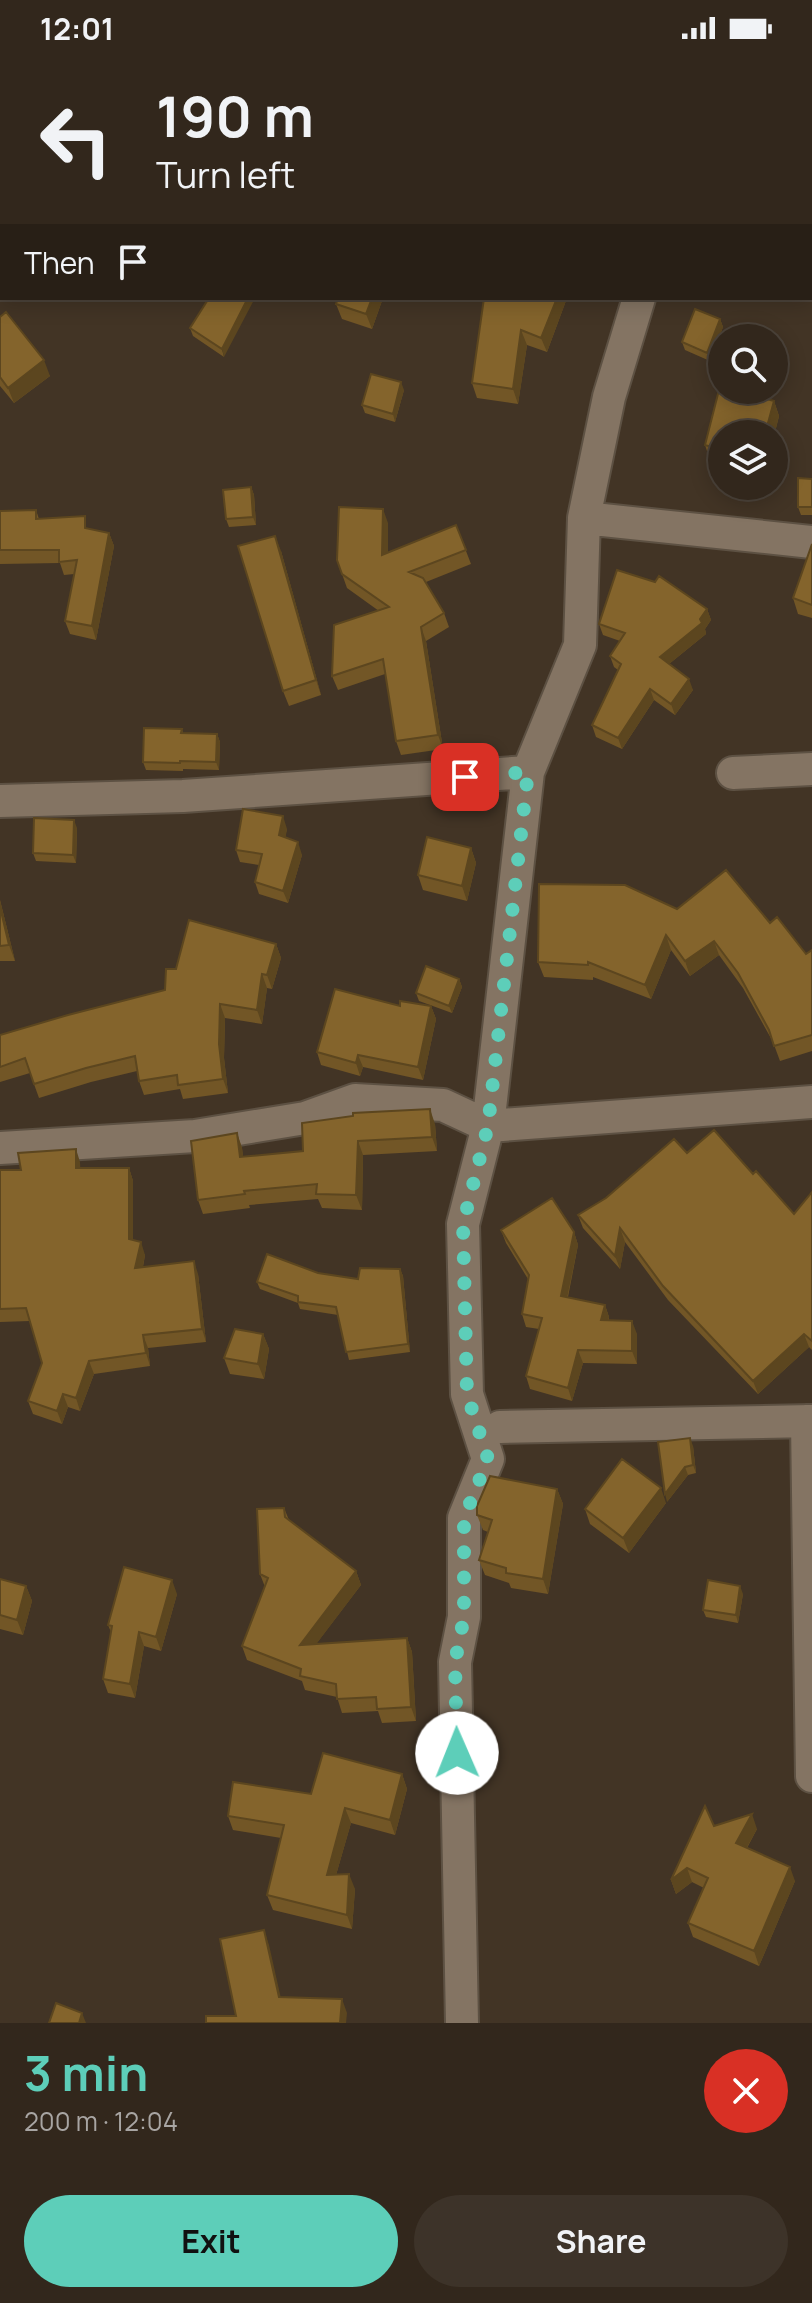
<!DOCTYPE html>
<html lang="en">
<head>
<meta charset="utf-8">
<style>
  body { margin:0; font-family:Manrope,sans-serif; background:#3d3329; color:#f1f3f6; height:100vh; display:flex; flex-direction:column; font-size:30px; white-space:nowrap }
  * { box-sizing:border-box; margin:0 }
  p { font-size:26px; color:#a8a5a3 }
  .icon { flex:none; width:44px; height:44px; fill:none; stroke:currentColor; stroke-width:2; stroke-linecap:round; stroke-linejoin:round }
  .map { position:relative; height:1967px; overflow:hidden }
  .drawer { display:flex; flex-direction:column; background:#32271c; flex:1 }
  .drawer>* { flex:none }
  .banner { position:absolute; left:0px; top:0px; width:812px; height:244px; box-shadow:0 4px 20px #0003,0 0 0 2px #4d443b; background:#32271c; color:#f1f3f6; overflow:hidden }
  .controls { position:absolute; left:708px; top:268px; display:grid; gap:16px }
  .controls a { display:grid; place-items:center; width:80px; height:80px; border-radius:50%; background:#32271c; box-shadow:0 4px 20px #0003,0 0 0 2px #4d443b; font-size:40px }
  .pin { position:absolute; display:grid; place-items:center; width:68px; height:68px; color:#fff; margin:-34px; border-radius:16px; box-shadow:0 4px 12px #0006 }
  .me { position:absolute; width:88px; margin:-44px; rotate:359deg; stroke-linejoin:round; filter:drop-shadow(0 0 6px #0008) }
  .turn { display:flex; align-items:center; gap:28px; height:168px; padding:0 24px; font-size:36px }
  .turn .icon { width:104px; height:104px; stroke-width:2.5 }
  .turn b { display:block; font-size:56px; line-height:68px }
  .then { display:flex; align-items:center; height:76px; padding:0 24px; background:#0003; gap:16px; font-size:30px }
  .round { display:grid; place-items:center; flex:none; width:84px; height:84px; border-radius:42px; background:#3d3329 }
  .summary { display:flex; align-items:center; justify-content:space-between; height:136px; padding:0 24px }
  h1 { font-size:48px; font-weight:700; line-height:60px; color:#5dceb9 }
  .primary-button { display:flex; gap:16px; margin-top:auto; padding:16px 24px }
  .primary-button a { flex:1; height:92px; border-radius:48px; background:#5dceb9; color:#111; font-size:32px; font-weight:700; line-height:92px; text-align:center }
  .primary-button a+a { background:#3d3329; color:#f1f3f6 }
  .status { display:flex; justify-content:space-between; align-items:center; height:56px; padding:0 40px; background:#32271c; direction:ltr }
  .status svg { height:22px; fill:currentColor }
  .map>svg:first-child { display:block }
  .lines { fill:none; stroke-linecap:round; stroke-linejoin:round }
  .street-casing { stroke:#5d5143; stroke-width:36 }
  .street { stroke:#847463; stroke-width:32 }
  .wall { fill:#725626 }
  .shaded-wall { fill:#5c461f }
  .building { fill:#84642c; stroke:#5c461f; stroke-width:2 }
  .route { stroke:#5dceb9; stroke-width:14; stroke-dasharray:0 25.2 }
</style>
</head>
<body>
<div class="status"><b>12:01</b><svg viewBox="0 0 49 12"><path d="M0 12V9h3v3zM5 12V6h3v6zM10 12V3h3v9zM15 12V0h3v12zM26 1h20v11H26zM47 4h2v5h-2z"/></svg></div>
<div class="map">
<svg width="812" height="1967" viewBox="0 0 812 1967">
  <rect width="100%" height="100%" fill="#423425"/>
  <g class="lines">
    <defs>
      <path id="street" d="M747 2V0
        M584 462 609 341 639 242
        M733 717 812 713
        M0 745 183 740 528 716 580 589 584 462 812 486
        M0 1092 195 1080 305 1062 355 1044 443 1049 488 1070 528 716
        M807 1365 812 1720
        M500 1371 812 1365
        M462 1967 455 1606 464 1561V1462L488 1403 467 1338 463 1168 488 1070 812 1046"/>
    </defs>
    <use href="#street" class="street-casing"/>
    <use href="#street" class="street"/>
  </g>
  <path class="wall" d="M30 0H94L92 2H31Z
    M263 0H293V2H264Z
    M297 0H344V2H298Z
    M810 137 812 138V210L810 209Z
    M209 242 224 301 193 280 190 272Z
    M383 242 372 273 342 263 336 248Z
    M484 242H567L547 296 527 289 518 348 477 342 472 327Z
    M0 261 50 320 14 347 0 330Z
    M720 263 723 271 710 305 685 294 682 286Z
    M720 330 722 331V334H733L774 345 779 360 774 380V378H722V408L710 404 705 389Z
    M404 334 395 366 365 357 362 349Z
    M812 423V459H801L798 451Z
    M251 431 254 439 256 469 229 471 226 463Z
    M36 454 39 463 109 477 114 490 96 584 70 578 65 565 74 518 64 519 60 507 0 508V455Z
    M388 467V497L456 469 471 508 426 526 444 557 449 571 426 585 443 693 401 699 396 685 385 618 338 634 332 620 379 555 347 532 337 504Z
    M812 488V562L798 558 793 542Z
    M281 495 321 639 289 650 283 635Z
    M707 553 711 564 705 573 706 578 669 608 693 634 675 659 654 644 622 693 596 681 592 669 618 614 614 611 610 600 620 585 603 579 599 568Z
    M182 673 183 677 217 678 220 686 219 714 183 713V715L146 714 143 706Z
    M77 772 76 807 36 805 33 797Z
    M287 773 285 781 302 799 288 847 259 838 255 826 259 809 240 806 236 794Z
    M471 792 476 807 467 845 423 834 418 819Z
    M0 844 15 905H0Z
    M677 853 770 867 806 898 812 894V995L780 1005 773 986 743 932 719 899 690 920 671 894 651 943 593 921V924L544 921 538 906Z
    M276 888 281 902 272 933 267 932 262 968 225 962 224 1002 228 1037 183 1043 180 1033 144 1039 139 1025 137 1015 91 1026 39 1042 30 1017 0 1026V979L165 934 176 913Z
    M459 923 462 931 452 957 419 945 416 937Z
    M400 950H431L436 963 423 1024 363 1011 360 1020 321 1009 317 996Z
    M435 1068 437 1095 363 1099 362 1154 322 1152 318 1143 249 1149 250 1152 203 1158 198 1144 237 1077 242 1092 243 1101 303 1095Z
    M687 1097 753 1118 794 1158 812 1136V1294L809 1291 758 1338 668 1244 625 1186 620 1213 583 1172 578 1159Z
    M80 1106V1112H129L133 1125V1184L145 1199 143 1211 198 1218 206 1286 148 1292 150 1310 94 1318 80 1355 68 1351 62 1368 33 1358 28 1345 42 1307 30 1265 0 1266V1114H21Z
    M501 1174 574 1176 578 1189 568 1241 605 1249 609 1261V1264L637 1278V1308L583 1307 572 1345 530 1333 526 1320 539 1273 526 1271 522 1258 528 1223 506 1187Z
    M400 1213 403 1220 410 1296 349 1304 338 1259 300 1253 298 1247 260 1233 257 1226 318 1217 358 1223Z
    M263 1278 269 1293 264 1323 230 1318 224 1302Z
    M693 1390 696 1417 688 1419 667 1446Z
    M557 1433 563 1448 548 1538 511 1532 509 1527 485 1519 479 1504 488 1476 483 1474 477 1459Z
    M666 1447 629 1497 590 1468 585 1453Z
    M284 1452 289 1464 356 1515 361 1529 316 1588 407 1582 412 1596 416 1665 382 1667 378 1655 342 1657 337 1641 305 1634 302 1625 247 1604 242 1590 265 1531 260 1518Z
    M0 1523 26 1530 32 1545 23 1579 0 1573Z
    M177 1538 161 1595 144 1590 135 1642 108 1637 103 1623 111 1576 108 1569Z
    M743 1538 738 1567 706 1561 703 1554Z
    M402 1718 407 1733 395 1779 351 1767 336 1819 355 1833 352 1873 273 1854 267 1839 281 1782 233 1774 228 1760 311 1738Z
    M714 1770 757 1773 747 1792 795 1825 759 1910 693 1881 688 1867 704 1832 692 1826 676 1838 671 1824Z"/>
  <path class="shaded-wall" d="M77 0H94L92 2H76Z
    M812 97V125L810 130V102Z
    M248 242H255L224 301 222 293Z
    M372 242H383L372 273 366 258Z
    M557 242H567L547 296 541 282Z
    M720 263 723 271 710 305 707 297Z
    M521 274 527 289 518 348 513 333Z
    M44 304 50 320 14 347 8 332Z
    M401 326 404 334 395 366 393 358Z
    M774 345 779 360 774 380V378H765Z
    M251 431 254 439 256 469 253 461Z
    M383 453 388 467V513L382 499Z
    M109 477 114 490 96 584 92 570Z
    M275 480 281 495 321 639 316 624Z
    M707 553 711 564 705 573 706 578 664 612 660 601 700 563Z
    M421 571 426 585 443 693 438 679Z
    M689 623 693 634 675 659 671 648Z
    M650 633 654 644 622 693 618 682Z
    M217 678 220 686 219 714 216 706Z
    M283 760 287 773 284 791 279 779Z
    M74 764 77 772 76 807 73 799Z
    M298 786 302 799 288 847 283 835Z
    M471 792 476 807 467 845 462 830Z
    M0 844 15 905 9 889 0 851Z
    M666 879 671 894 651 943 645 929Z
    M714 885 719 899 690 920 685 905Z
    M276 888 281 902 272 933 267 919Z
    M262 918 267 932 262 968 257 954Z
    M459 923 462 931 452 957 449 950Z
    M220 948 225 962 224 1002 228 1037 223 1023 219 988Z
    M431 950 436 963 423 1024 418 1011Z
    M358 999 363 1011 360 1020 356 1007Z
    M430 1053 435 1068 437 1095 432 1081Z
    M237 1077 242 1092 245 1115 240 1101Z
    M358 1085 363 1099 362 1154 356 1139Z
    M76 1093 80 1106 81 1125 76 1112Z
    M129 1112 133 1125V1196L129 1183Z
    M620 1172 625 1186 620 1213 615 1200Z
    M574 1176 578 1189 565 1252 561 1240Z
    M141 1186 145 1199 140 1225 135 1212Z
    M194 1205 198 1218 206 1286 202 1273Z
    M400 1213 403 1220 410 1296 408 1288Z
    M605 1249 609 1261 606 1277 601 1264Z
    M632 1265 637 1278V1308L632 1295Z
    M263 1278 269 1293 264 1323 258 1308Z
    M804 1278 809 1291 758 1338 753 1325Z
    M143 1279 148 1292 150 1310 146 1297Z
    M578 1294 583 1307 572 1345 568 1332Z
    M89 1305 94 1318 80 1355 76 1342Z
    M63 1338 68 1351 62 1368 57 1355Z
    M690 1382 693 1390 696 1417 693 1409Z
    M685 1411 688 1419 667 1446 665 1438Z
    M661 1432 666 1447 629 1497 623 1482Z
    M557 1433 563 1448 548 1538 543 1523Z
    M356 1515 361 1529 305 1603 300 1589Z
    M172 1524 177 1538 161 1595 156 1581Z
    M26 1530 32 1545 23 1579 17 1564Z
    M740 1530 743 1538 738 1567 736 1559Z
    M139 1576 144 1590 135 1642 130 1628Z
    M407 1582 412 1596 416 1665 411 1651Z
    M402 1718 407 1733 395 1779 390 1764Z
    M345 1752 351 1767 332 1833 327 1819Z
    M752 1758 757 1773 741 1802 736 1787Z
    M790 1811 795 1825 759 1910 754 1895Z
    M687 1812 692 1826 676 1838 671 1824Z
    M349 1818 355 1833 352 1873 347 1859Z
    M264 1874 269 1889 284 1956 279 1941Z
    M342 1943 347 1957 346 1967H340Z
    M82 1957 86 1967H79Z"/>
  <path class="building" d="M44 0H77L76 2H46Z
    M408 0H538V2H408Z
    M810 66 812 67V97L810 102Z
    M810 137 812 138V199L810 198Z
    M209 242H248L222 293 190 272Z
    M338 242H372L366 258 336 248Z
    M484 242H557L541 282 521 274 513 333 472 327Z
    M695 253 720 263 707 297 682 286Z
    M6 256 44 304 8 332 0 321V261Z
    M371 318 401 326 393 358 362 349Z
    M720 330 722 331V334H733L774 345 765 378H722V394L705 389Z
    M798 422 812 423V451H798Z
    M251 431 253 461 226 463 223 434Z
    M339 451 383 453 382 499 456 469 466 494 409 516 423 522 444 557 421 571 438 679 396 685 383 603 332 620 334 569 389 551 342 518 337 504Z
    M36 454V463L85 460V472L109 477 92 570 65 565 77 504 59 506V494H0V455Z
    M275 480 316 624 283 635 238 490Z
    M812 488V549L793 542Z
    M617 514 655 526 659 520 707 553 700 563 702 567 660 601 689 623 671 648 650 633 618 682 592 669 621 608 610 600 625 577 599 568Z
    M144 672 182 673 181 677 217 678 216 706 180 705V707L143 706Z
    M243 753 283 760 279 779 298 786 283 835 255 826 262 798 236 794Z
    M34 762 74 764 73 799 33 797Z
    M427 781 471 792 462 830 418 819Z
    M726 814 770 867 777 861 806 898 812 894V979L774 990 769 974 738 917 714 885 685 905 666 879 645 929 588 906V909L538 906 539 828 625 829 677 853Z
    M0 851 9 889 0 890Z
    M189 864 276 888 267 919 262 918 257 954 220 948 219 988 223 1023 178 1029 177 1019 139 1025 135 1000 86 1012 34 1028 25 1002 0 1011V979L68 959 165 934 166 913H176Z
    M426 910 459 923 449 950 416 937Z
    M335 933 400 950V945L431 950 418 1011 358 999 356 1007 317 996Z
    M430 1053 432 1081 358 1085 356 1139 316 1138 317 1128 244 1135 245 1138 198 1144 191 1085 237 1077 240 1101 303 1095 302 1067 353 1060V1057Z
    M714 1074 753 1118 756 1115 794 1158 812 1136V1285L804 1278 753 1325 663 1230 620 1172 615 1200 578 1159 606 1142 674 1083 687 1097Z
    M76 1093V1112H129V1183L141 1186 135 1212 194 1205 202 1273 143 1279 146 1297 89 1305 76 1342 63 1338 57 1355 28 1345 42 1307 26 1252 0 1253V1114H21L18 1097Z
    M552 1142 574 1176 561 1240 605 1249 601 1264 632 1265V1295L578 1294 568 1332 526 1320 542 1262 522 1258 529 1219 501 1174Z
    M267 1198 318 1217 358 1223 360 1212 400 1213 408 1288 346 1296 336 1251 298 1246V1240L257 1226Z
    M235 1273 263 1278 258 1308 224 1302Z
    M690 1382 693 1409 685 1411 665 1438 658 1386Z
    M622 1403 661 1432 623 1482 585 1453Z
    M490 1420 557 1433 543 1523 506 1517V1512L479 1504 492 1464 477 1459V1450Z
    M284 1452 285 1461 356 1515 300 1589 407 1582 411 1651 377 1653 376 1641 337 1643 336 1628 300 1620 301 1613 242 1590 268 1522 260 1518 257 1453Z
    M124 1511 172 1524 156 1581 139 1576 130 1628 103 1623 112 1570 108 1569Z
    M0 1523 26 1530 17 1564 0 1559Z
    M708 1524 740 1530 736 1559 703 1554Z
    M323 1697 402 1718 390 1764 345 1752 327 1819 349 1818 347 1859 267 1839 284 1769 228 1760 233 1726 311 1738Z
    M705 1750 714 1770 752 1758 736 1787 790 1811 754 1895 688 1867 708 1822 687 1812 671 1824Z
    M264 1874 279 1941 342 1943 340 1967H206V1960H236L220 1883Z
    M56 1947 82 1957 79 1967H49Z"/>
  <g class="lines">
    <path class="route" d="M457 1697 455 1606 464 1561V1462L488 1403 467 1338 463 1168 488 1070 528 716 465 721"/>
  </g>
</svg>
<div class="controls">
<a><svg class="icon" aria-label="search" viewBox="0 0 24 24"><circle cx="10" cy="10" r="6"/><path d="M15 15l6 6"/></svg></a>
<a><svg class="icon" aria-label="layers" viewBox="0 0 24 24"><path d="M12 4l9 5-9 5-9-5zM3 14l9 5 9-5"/></svg></a>
</div>
<div class="pin" style="left:465px;top:721px;background:#d93025"><svg class="icon" aria-label="arrive" viewBox="0 0 24 24"><path d="M6 21V4h12l-3 4 3 4H6"/></svg></div>
<svg class="me" style="left:457px;top:1697px" viewBox="-20 -20 40 40"><circle r="19" fill="#fff"/><path d="M0-13L10 11 0 6-10 11z" fill="#5dceb9"/></svg>
<div class="banner">
<div class="turn"><svg class="icon" aria-label="left" viewBox="0 0 24 24"><path d="M17 20v-9H6M10 6l-5 5 5 5"/></svg><div><b>190 m</b>Turn left</div></div>
<div class="then">Then<svg class="icon" aria-label="arrive" viewBox="0 0 24 24"><path d="M6 21V4h12l-3 4 3 4H6"/></svg></div>
</div>
</div>
<section class="drawer">
<div class="summary"><div><h1>3 min</h1><p>200 m · 12:04</p></div><a class="round" style="background:#d93025;color:#fff"><svg class="icon" aria-label="close" viewBox="0 0 24 24"><path d="M6 6l12 12M18 6L6 18"/></svg></a></div>
<div class="primary-button"><a>Exit</a><a>Share</a></div>
</section>
</body>
</html>
